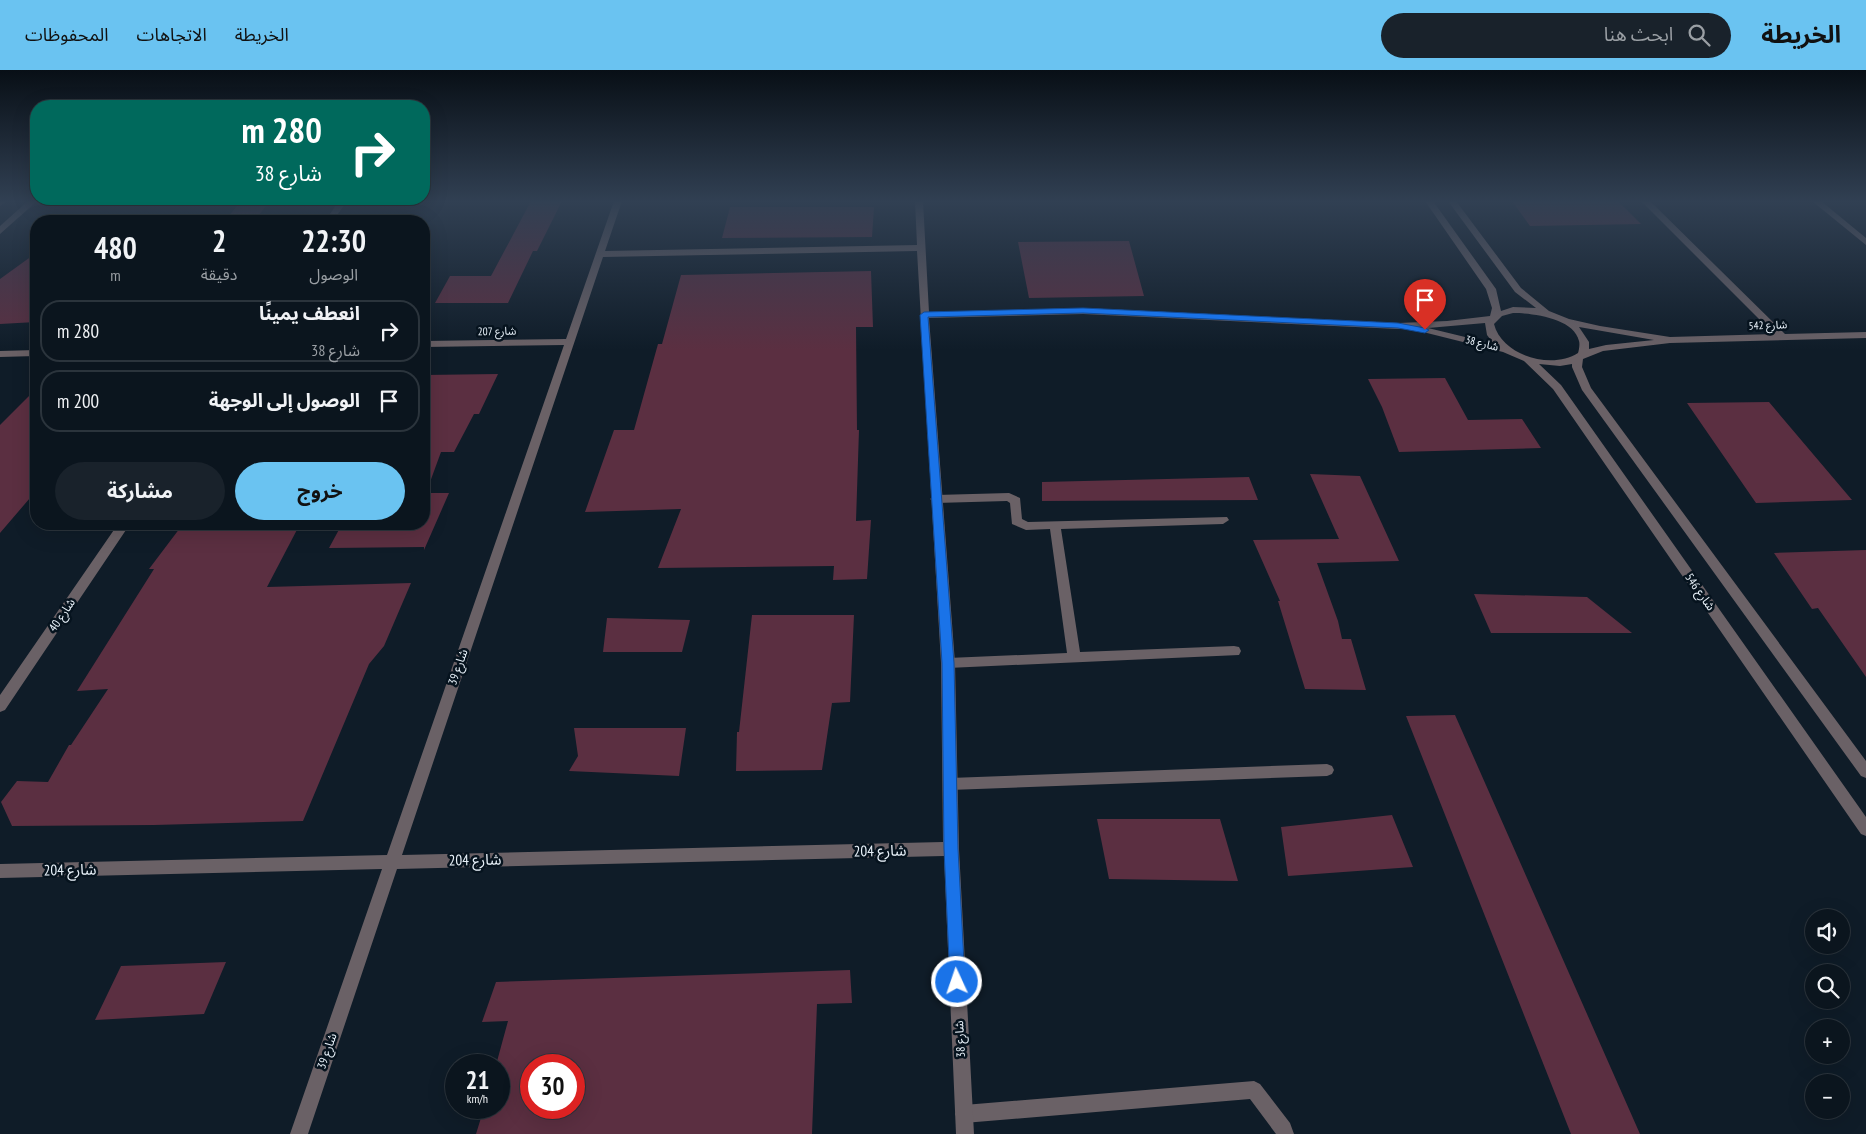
<!DOCTYPE html>
<html lang="ar">
<head>
<meta charset="utf-8">
<style>
  body { margin:0; font-family:"PT Sans Narrow","Noto Sans Arabic",sans-serif; background:#19222b; color:#f1f3f6; direction:rtl; height:100vh; display:flex; flex-direction:column; font-size:19px; white-space:nowrap }
  * { box-sizing:border-box; margin:0 }
  p { font-size:16px; color:#9a9fa4 }
  .icon { flex:none; width:28px; height:28px; fill:none; stroke:currentColor; stroke-width:2; stroke-linecap:round; stroke-linejoin:round }
  .map { position:relative; flex:1; overflow:hidden; direction:ltr }
  .panel { position:absolute; left:30px; top:145px; width:400px; height:315px; display:flex; flex-direction:column; background:#0b151e; border-radius:20px; box-shadow:0 5px 20px #0002,0 0 0 1px #2b343c; direction:rtl }
  .panel>* { flex:none }
  .guide { position:absolute; left:30px; top:30px; width:400px; height:105px; border-radius:20px; box-shadow:0 5px 20px #0002,0 0 0 1px #2b343c; direction:rtl; background:#00695c; color:#fff; overflow:hidden }
  .fabs { position:absolute; left:1805px; top:839px; display:grid; gap:10px }
  .fabs a { display:grid; place-items:center; width:45px; height:45px; border-radius:50%; background:#0b151e; box-shadow:0 5px 20px #0002,0 0 0 1px #2b343c; font-size:25px }
  .speed { position:absolute; left:445px; top:984px; display:flex; gap:10px; font-size:25px; font-weight:700; text-align:center }
  .speed>* { display:grid; place-content:center; width:65px; height:65px; border-radius:50%; background:#0b151e; box-shadow:0 5px 20px #0002,0 0 0 1px #2b343c; line-height:1 }
  .speed small { font-size:12px; font-weight:400 }
  .speed .limit { border:8px solid #d22; background:#fff; color:#111 }
  .pin { position:absolute; display:grid; place-items:center; width:42px; height:42px; color:#fff; margin:-51px -21px; border-radius:50% 50% 50% 0; rotate:-45deg; box-shadow:0 0 5px #0007 }
  .pin .icon { rotate:45deg }
  .me { position:absolute; width:55px; margin:-28px; rotate:357deg; stroke-linejoin:round; filter:drop-shadow(0 0 4px #0008) }
  .turn { display:flex; align-items:center; gap:18px; height:105px; padding:0 25px; font-size:22px }
  .turn .icon { width:65px; height:65px; stroke-width:2.5 }
  .turn b { display:block; font-size:35px; line-height:42px }
  .eta { display:flex; justify-content:space-evenly; align-items:center; height:85px; text-align:center }
  .eta b { font-size:30px; font-weight:700; line-height:35px }
  .primary-button { display:flex; gap:10px; margin-top:auto; padding:10px 25px }
  .primary-button a { flex:1; height:58px; border-radius:30px; background:#6ac3f1; color:#111; font-size:20px; font-weight:700; line-height:58px; text-align:center }
  .primary-button a+a { background:#19222b; color:#f1f3f6 }
  ul { padding:0; list-style:none }
  li { display:flex; align-items:center; gap:15px; height:62px; margin:0 10px 8px; padding:0 15px; border:2px solid #2b343c; border-radius:20px }
  li div { flex:1 }
  li b { display:block; font-size:19px }
  li em { font-style:normal }
  header { display:flex; align-items:center; gap:30px; box-sizing:border-box; height:70px; padding:0 25px; background:#6ac3f1; color:#111 }
  header strong { font-size:24px }
  nav { display:flex; gap:28px; margin-inline-start:auto; font-size:18px }
  .search { width:350px; height:45px; background:#19222b; display:flex; align-items:center; gap:12px; box-sizing:border-box; padding:0 18px; border-radius:28px; color:#9a9fa4; font-size:19px }
  .map>svg:first-child { display:block }
  .building { fill:#5b2f41; fill-rule:evenodd }
  .lines { fill:none; stroke-linecap:round; stroke-linejoin:round }
  .lane { fill:#6a6166; fill-rule:evenodd }
  .street { fill:#6a6166; fill-rule:evenodd }
  .route { fill:#1a73e8; stroke:#114b97 }
  .labels { text-anchor:middle; stroke-width:5; stroke-linejoin:round; paint-order:stroke }
  .far-street-label { font-size:11px; fill:#eaf3fb; stroke:#06131e }
  .street-label { font-size:12px; fill:#eaf3fb; stroke:#06131e }
  .near-street-label { font-size:15px; fill:#eaf3fb; stroke:#06131e }
</style>
</head>
<body>
<header>
<strong>الخريطة</strong>
<div class="search"><svg class="icon" aria-label="search" viewBox="0 0 24 24"><circle cx="10" cy="10" r="6"/><path d="M15 15l6 6"/></svg>ابحث هنا</div>
<nav><a>الخريطة</a><a>الاتجاهات</a><a>المحفوظات</a></nav>
</header>
<div class="map">
<svg width="1866" height="1064" viewBox="0 0 1866 1064">
  <rect width="100%" height="100%" fill="#0f1c28"/>
  <path class="building" d="M241 131H270L254 151H225Z
    M531 131H562L537 181H533L508 233H435L450 206H491Z
    M1512 131H1618L1641 154 1530 156Z
    M730 137H874L872 167 722 168Z
    M1129 171 1144 226 1029 228 1018 172Z
    M36 183V252L0 254V209Z
    M871 201 873 257H856L857 360H859L856 451 871 450 867 509 833 510 834 496 658 498 681 439 585 442 614 360H634L658 274H662L681 205Z
    M498 304 479 344H474L454 382H441L426 423H449L424 480V477L329 478 342 454H424V423H426H424V305Z
    M1445 308 1468 350 1522 349 1541 378 1399 382 1382 337 1368 309Z
    M36 319V421L0 463V355Z
    M1769 332 1852 430 1756 433 1687 333Z
    M1310 404 1360 406 1399 491 1317 493 1338 551 1342 569H1351L1366 620 1305 619 1278 531H1280L1253 470 1339 469Z
    M1249 407 1258 430 1042 431V412Z
    M183 454H300L267 517 411 513 384 576 369 594 303 751 154 755 12 756 1 732 17 711 48 712 69 675H71L108 619 77 621 154 499H149Z
    M1866 480V607L1818 538 1812 539 1774 483Z
    M1474 524 1587 527 1632 563H1491Z
    M752 545H854L850 632 832 633 822 700 736 701 737 662H739Z
    M607 548 690 550 682 582H603Z
    M1455 645 1640 1064H1571L1406 646Z
    M574 658H686L679 706 569 701 578 686Z
    M1392 745 1413 797 1288 806 1281 757Z
    M1097 749H1220L1238 811 1109 809Z
    M226 892 204 944 95 950 121 896Z
    M850 900 852 933 817 934 812 1064H476L484 1038H499V995H496L508 951 482 952 496 912ZM531 995H574V1038H531Z"/>
  <g class="lines">
    <path class="lane" d="M1009 423 1020 428 1022 449 1028 452 1227 447 1229 450 1223 454 1061 459 1080 582 1234 576 1239 577 1241 581 1239 585 948 598 943 597 941 593 943 589 948 588 1067 583 1050 459 1026 460 1012 454 1010 433 1007 431 936 433 930 429 936 425Z
      M1327 694 1332 696 1334 700 1332 704 1327 706 950 720 945 718 943 714 945 710 950 708Z
      M1254 1011 1260 1014 1290 1053 1294 1064H1276L1250 1029 964 1053 958 1050 955 1044 958 1038 964 1035Z"/>
    <path class="street" d="M0 131H7L0 136Z
      M28 131H37L0 164V156Z
      M339 131H347L333 151H325Z
      M614 131H622L605 181 917 175 915 131H923L929 242 1083 238 1398 253 1447 251 1490 246 1492 238 1486 219 1425 131H1433L1496 219 1501 241 1513 237 1536 238 1515 222 1448 131H1456L1521 218 1549 241 1569 249 1600 256 1670 267 1774 264 1641 131H1650L1785 264 1866 262V268L1670 273 1603 281 1583 289 1582 297 1591 318 1866 691V708L1861 706 1582 320 1572 297V294L1560 296 1539 294 1561 315 1866 747V766L1861 764 1553 319 1524 291 1503 282 1423 262 1421 260 1423 258 1398 259 1083 244 929 248 955 593 959 779 974 1064H956L944 786 397 799 308 1064H290L382 799 0 808V794L387 785 564 275 424 277V271L566 269ZM917 181 941 593 943 772 402 785 603 187ZM1513 243C1532 243 1574 248 1579 271 1580 274 1579 280 1578 283 1552 300 1502 286 1494 254L1502 246ZM1485 253 1487 265 1494 274 1428 258ZM1579 257 1654 270 1606 275 1589 279V272Z
      M1812 131H1821L1866 168V175Z
      M36 280V286L0 287V281Z
      M118 454H130L5 640 0 642V625Z"/>
  </g>
  <linearGradient id="sky" x2="0" y2="1"><stop stop-color="#080f16"/><stop offset="0.47" stop-color="#314053"/><stop offset="1" stop-color="#314053" stop-opacity="0"/></linearGradient>
  <rect width="1866" height="280" fill="url(#sky)"/>
  <path class="route" d="M1083 238 1398 253 1425 258 1429 260 1425 263 1398 258 1083 243 928 247 954 593 958 779 965 912 963 917 957 919 952 917 950 912 944 779 942 593 920 245 924 242Z"/>
  <g class="labels">
    <g class="far-street-label">
      <text transform="translate(1768 255) rotate(-2)" y="4">شارع 542</text>
      <text transform="translate(497 261) rotate(-1)" y="4">شارع 207</text>
      <text transform="translate(1482 273) rotate(14)" y="4">شارع 38</text>
    </g>
    <g class="street-label">
      <text transform="translate(1700 522) rotate(55)" y="4">شارع 546</text>
      <text transform="translate(62 545) rotate(-56)" y="4">شارع 40</text>
      <text transform="translate(458 597) rotate(-71)" y="4">شارع 39</text>
      <text transform="translate(960 969) rotate(-93)" y="4">شارع 38</text>
      <text transform="translate(327 981) rotate(-71)" y="4">شارع 39</text>
    </g>
    <g class="near-street-label">
      <text transform="translate(880 781) rotate(-1)" y="5">شارع 204</text>
      <text transform="translate(475 790) rotate(-1)" y="5">شارع 204</text>
      <text transform="translate(70 800) rotate(-1)" y="5">شارع 204</text>
    </g>
  </g>
</svg>
<div class="fabs">
<a><svg class="icon" aria-label="sound" viewBox="0 0 24 24"><path d="M4 9h4l5-4v14l-5-4H4zM17 9q2 3 0 6"/></svg></a>
<a><svg class="icon" aria-label="search" viewBox="0 0 24 24"><circle cx="10" cy="10" r="6"/><path d="M15 15l6 6"/></svg></a>
<a>+</a>
<a>−</a>
</div>
<div class="speed"><div>21<small>km/h</small></div><div class="limit">30</div></div>
<div class="pin" style="left:1425px;top:260px;background:#d93025"><svg class="icon" aria-label="arrive" viewBox="0 0 24 24"><path d="M6 21V4h12l-3 4 3 4H6"/></svg></div>
<svg class="me" style="left:957px;top:912px" viewBox="-20 -20 40 40"><circle r="17" fill="#1a73e8" stroke="#fff" stroke-width="3"/><path d="M0-11L8 9 0 5-8 9z" fill="#fff"/></svg>
<div class="guide">
<div class="turn"><svg class="icon" aria-label="right" viewBox="0 0 24 24"><path d="M7 20v-9h11M14 6l5 5-5 5"/></svg><div><b>280 m</b>شارع 38</div></div>
</div>
<section class="panel">
<div class="eta">
<div><b>22:30</b><p>الوصول</p></div>
<div><b>2</b><p>دقيقة</p></div>
<div><b>480</b><p>m</p></div>
</div>
<ul>
<li><svg class="icon" aria-label="right" viewBox="0 0 24 24"><path d="M7 20v-9h11M14 6l5 5-5 5"/></svg><div><b>انعطف يمينًا</b><p>شارع 38</p></div><em>280 m</em></li>
<li><svg class="icon" aria-label="arrive" viewBox="0 0 24 24"><path d="M6 21V4h12l-3 4 3 4H6"/></svg><div><b>الوصول إلى الوجهة</b></div><em>200 m</em></li>
</ul>
<div class="primary-button"><a>خروج</a><a>مشاركة</a></div>
</section>
</div>
</body>
</html>
